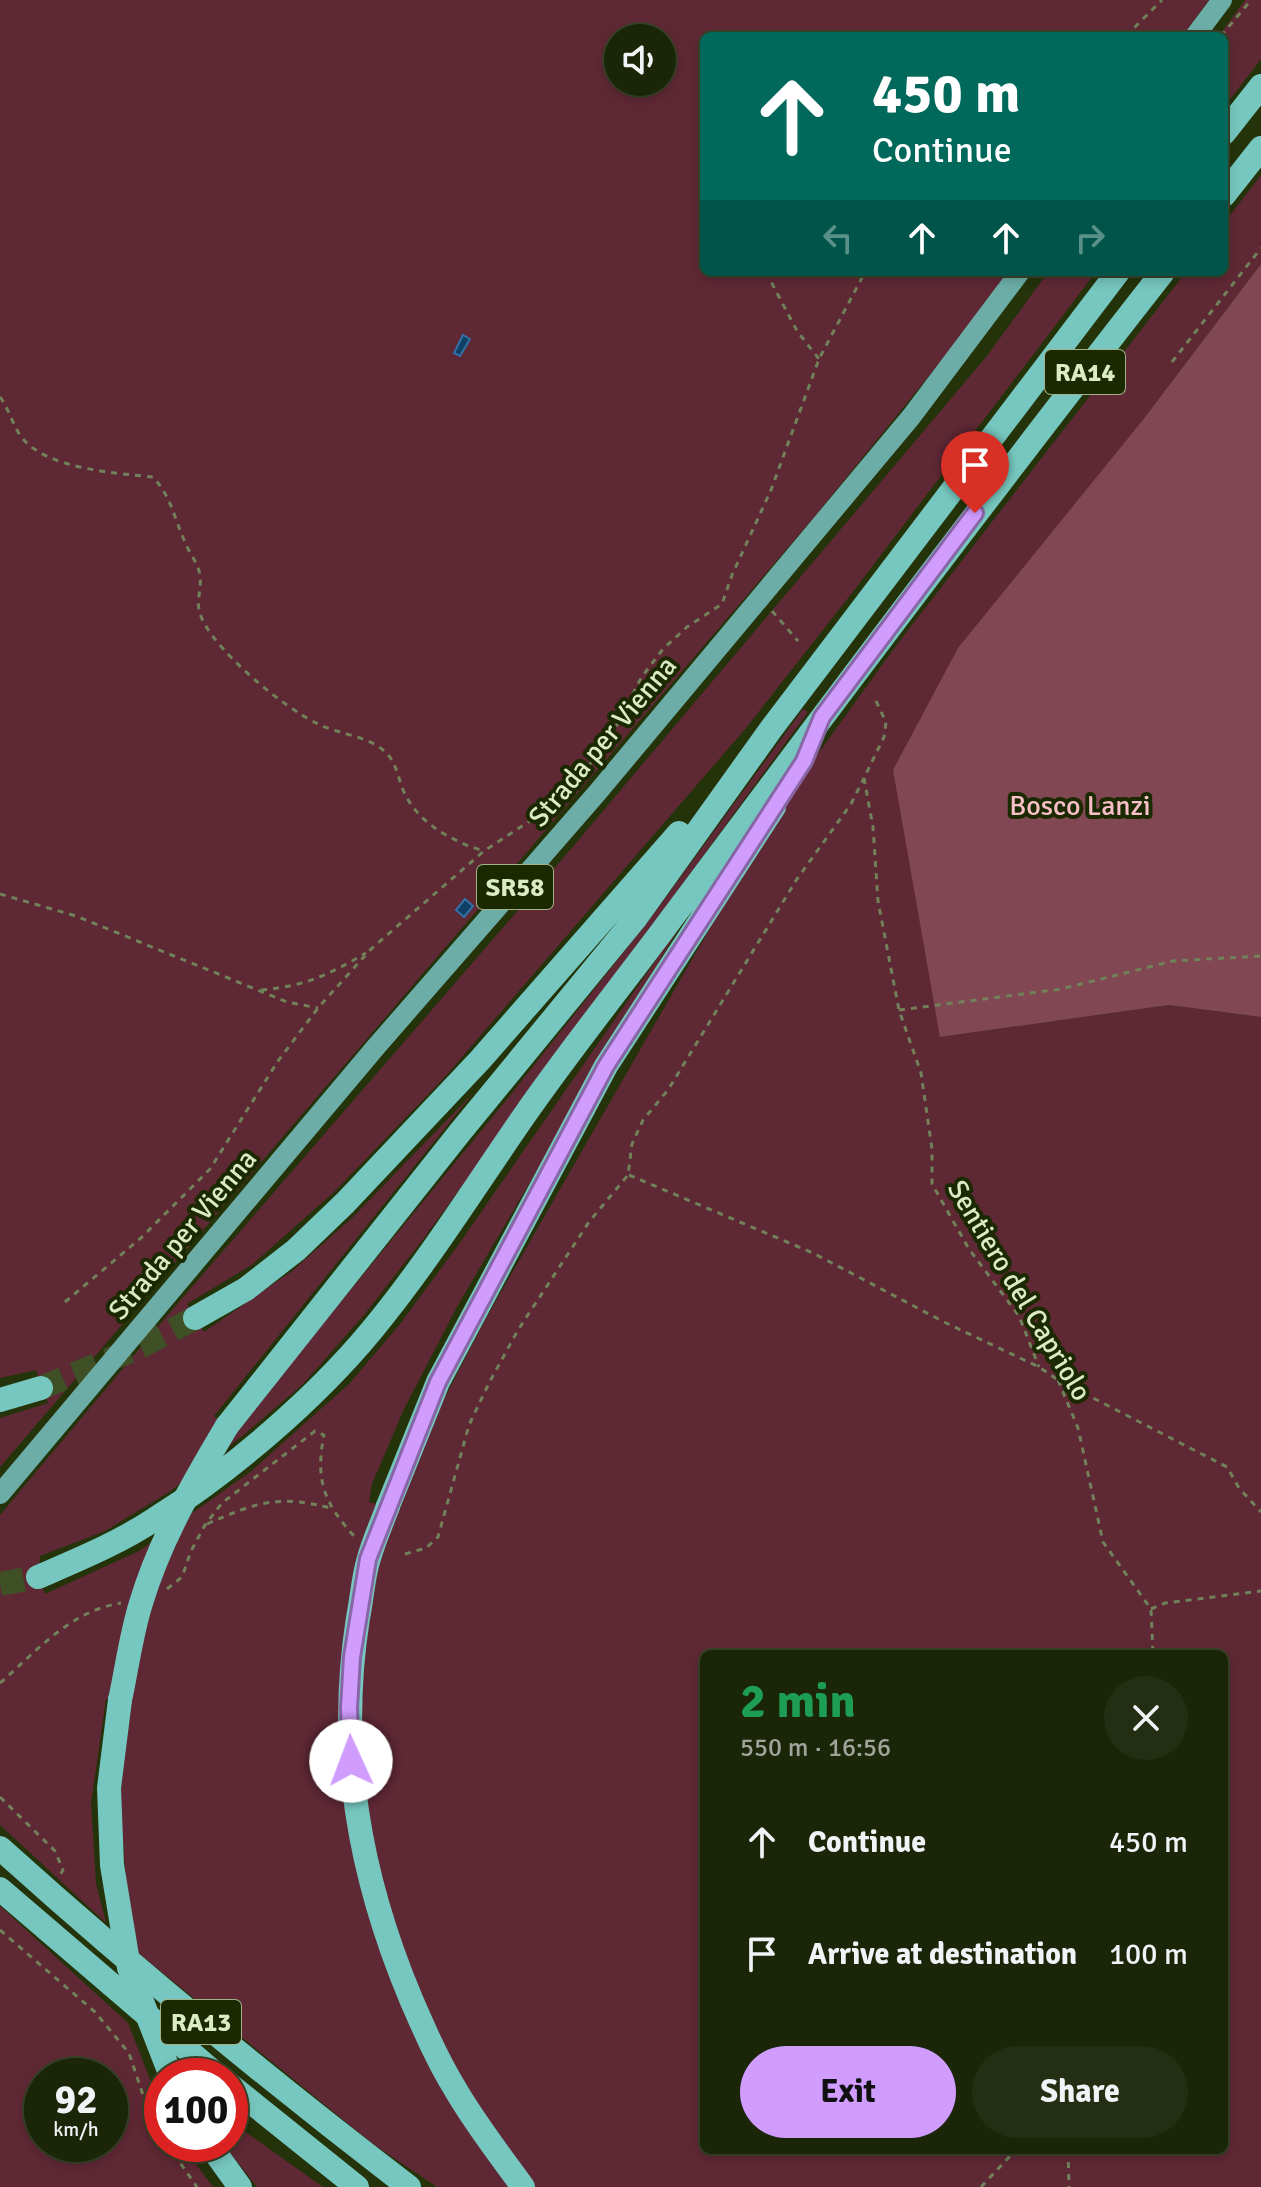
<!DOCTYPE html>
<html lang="en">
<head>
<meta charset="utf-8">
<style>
  body { margin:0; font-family:Signika,sans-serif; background:#242e12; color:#f1f3f6; height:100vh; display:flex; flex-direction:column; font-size:30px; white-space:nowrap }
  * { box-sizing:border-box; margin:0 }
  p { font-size:26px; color:#a0a59c }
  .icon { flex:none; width:44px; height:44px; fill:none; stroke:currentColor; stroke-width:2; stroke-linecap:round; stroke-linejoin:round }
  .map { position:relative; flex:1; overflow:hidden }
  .side { position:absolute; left:700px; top:1650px; width:528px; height:504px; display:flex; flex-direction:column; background:#1b2608; border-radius:12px; box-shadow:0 4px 12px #0003,0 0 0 2px #394329 }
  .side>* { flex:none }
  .top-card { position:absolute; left:700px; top:32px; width:528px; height:244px; border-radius:12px; box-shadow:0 4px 12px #0003,0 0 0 2px #394329; background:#00695c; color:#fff; overflow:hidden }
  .buttons { position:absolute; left:604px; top:24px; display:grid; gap:16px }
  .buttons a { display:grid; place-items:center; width:72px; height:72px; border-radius:50%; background:#1b2608; box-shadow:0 4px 12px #0003,0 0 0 2px #394329; font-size:40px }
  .speed { position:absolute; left:24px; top:2058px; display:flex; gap:16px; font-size:40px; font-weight:700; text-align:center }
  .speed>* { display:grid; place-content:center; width:104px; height:104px; border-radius:50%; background:#1b2608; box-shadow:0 4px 12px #0003,0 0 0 2px #394329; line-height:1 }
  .speed small { font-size:20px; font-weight:400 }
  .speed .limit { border:12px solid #d22; background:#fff; color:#111 }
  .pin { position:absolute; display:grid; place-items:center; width:68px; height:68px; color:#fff; margin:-82px -34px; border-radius:50% 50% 50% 0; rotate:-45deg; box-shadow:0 0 8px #0007 }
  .pin .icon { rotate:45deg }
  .me { position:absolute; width:88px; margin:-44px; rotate:358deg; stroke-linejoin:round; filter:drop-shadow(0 0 6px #0008) }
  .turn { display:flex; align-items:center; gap:28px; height:168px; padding:0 40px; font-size:36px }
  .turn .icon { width:104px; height:104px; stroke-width:2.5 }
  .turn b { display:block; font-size:56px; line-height:68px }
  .lanes { display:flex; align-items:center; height:76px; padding:0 40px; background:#0003; justify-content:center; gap:40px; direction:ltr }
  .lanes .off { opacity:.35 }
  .round { display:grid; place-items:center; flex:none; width:84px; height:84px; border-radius:42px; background:#242e12 }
  .overview { display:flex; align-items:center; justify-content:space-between; height:136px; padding:0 40px }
  h1 { font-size:48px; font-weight:700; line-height:60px; color:#1e9e55 }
  .primary-button { display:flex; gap:16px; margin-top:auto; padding:16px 40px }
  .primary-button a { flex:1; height:92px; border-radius:48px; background:#d09dff; color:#111; font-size:32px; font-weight:700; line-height:92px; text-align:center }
  .primary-button a+a { background:#242e12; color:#f1f3f6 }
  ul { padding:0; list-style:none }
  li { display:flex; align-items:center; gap:24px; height:112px; padding:0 40px }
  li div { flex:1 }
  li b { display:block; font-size:30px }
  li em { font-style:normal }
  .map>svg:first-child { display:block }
  .green { fill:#5f2835; fill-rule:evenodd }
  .forest { fill:#814753 }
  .building { fill:#124065; stroke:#3171a8; stroke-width:2 }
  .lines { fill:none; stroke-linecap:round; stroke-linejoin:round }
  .motorway-tunnel { stroke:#3f4f26; stroke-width:24; stroke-dasharray:24 12; stroke-linecap:butt }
  .path { stroke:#718159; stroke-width:3; stroke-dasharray:6 6; stroke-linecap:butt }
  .primary { stroke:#6caea7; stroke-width:20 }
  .motorway { stroke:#76c7bf; stroke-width:24 }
  .motorway-bridge { stroke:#76c7bf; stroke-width:24 }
  .route-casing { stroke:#8766a6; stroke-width:20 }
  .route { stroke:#d09dff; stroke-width:14 }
  .labels { text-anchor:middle; stroke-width:8; stroke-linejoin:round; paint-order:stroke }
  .shield { fill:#1b2901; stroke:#a1b18a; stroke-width:2 }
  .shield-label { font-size:26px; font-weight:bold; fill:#daebc5 }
  .street-label { font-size:28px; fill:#daebc5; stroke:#1b2901 }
  .park-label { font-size:28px; fill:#f9c0ca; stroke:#1b2901 }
</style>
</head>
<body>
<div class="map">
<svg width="1261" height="2187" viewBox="0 0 1261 2187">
  <rect width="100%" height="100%" fill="#24330a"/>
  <path class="green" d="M0 0H1209L1183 36H704V272H1009L967 329 815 516 0 1467V1418L48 1403 36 1370 0 1378ZM618 38H662V82H618Z
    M1245 0H1261V59L1224 107V36H1219Z
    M1261 175V264L1142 421 940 1037 1169 1005 1261 1017V2187H437L373 2144 131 1947 120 1800 129 1702 106 1699 91 1803 96 1883 106 1923 0 1825V1515L172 1310 565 856 987 356 1048 272H1096L852 593 746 728 443 1079 334 1192 253 1264 187 1304 204 1332 292 1271 352 1218 474 1092 214 1416 234 1432 504 1103 650 919 803 709 808 712 424 1238 364 1315 303 1384 241 1437 169 1492 105 1531 40 1556 38 1577 45 1594 139 1551 250 1472 350 1383 400 1324 459 1244 683 921 458 1305 404 1409 372 1484 369 1502 400 1509 432 1422 486 1318 729 895 809 766 898 643 1186 272H1224V223ZM704 1654H1224V2150H704Z
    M0 1906 128 2023 162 2110V2144H181L213 2187H0ZM110 2076V2144H42V2076Z
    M230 2121 323 2187H257L223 2144H230Z"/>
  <path class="forest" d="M1261 264V1017L1169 1005 940 1037 893 770 958 648 1142 421Z"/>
  <path class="building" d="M463 335 470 339 460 356 454 353Z
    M465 899 473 906 464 917 456 910Z"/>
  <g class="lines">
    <path class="motorway-tunnel" d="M41 1388 142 1346 195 1318
      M0 1584 38 1577"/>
    <path class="path" d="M1126 36 1162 0
      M1221 36 1251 0
      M766 272 797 331 819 359
      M1172 362 1261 248
      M0 397C9 409 12 423 20 435 43 469 115 473 153 477 172 498 174 518 185 542 189 553 199 564 200 576 202 595 193 602 204 623 223 657 283 707 318 724 340 735 373 736 389 756 398 767 399 784 406 796 421 825 454 842 484 851
      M772 611 798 641
      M876 701 886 722 884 737 864 778 873 827 878 901 899 1010 921 1073 932 1149V1184L969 1249 1019 1316 1039 1367
      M0 894 76 916 287 1002 318 1008
      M261 990C306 986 328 975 366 953
      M899 1010 1061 989 1173 961 1261 956
      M629 1175 813 1253 946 1323 1039 1367 1058 1380 1227 1467 1239 1488 1261 1512
      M65 1302 142 1237 210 1169 278 1061 318 1008 371 949 484 851 548 809 579 778 610 738 641 678 663 649 687 627 722 604 732 575 771 490 819 359 865 272
      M1058 1380 1078 1428 1103 1542 1151 1609 1153 1654
      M207 1524C257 1502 279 1494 334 1509
      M405 1554 426 1548 438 1537 469 1425 489 1383 518 1330 589 1222 628 1175 632 1144 643 1120 668 1090 797 879 851 804 864 778
      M167 1589 182 1577 191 1551 205 1525 222 1503 315 1431 324 1435C315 1480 324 1503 354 1536
      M1151 1609 1165 1603 1261 1591
      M0 1683C37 1651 70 1611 121 1603
      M0 1797 55 1851 63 1870 60 1875
      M0 1930 95 2012 129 2053 145 2101 162 2136
      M167 2144 197 2187
      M1068 2150 1069 2187
      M981 2187 1012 2154 1020 2150"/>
    <path class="primary" d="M1195 36 1222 0
      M0 1494 375 1048 597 793 911 417 1020 272"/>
    <path class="motorway" d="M1224 133 1261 86
      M1224 195 1261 148
      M195 1318 246 1289 296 1250 345 1203 480 1060 679 833
      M0 1400 41 1388
      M227 1426 461 1131 635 919 771 729 1118 272
      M388 1506 438 1382 606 1066 774 807
      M38 1577C77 1560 119 1543 155 1519 231 1471 315 1399 372 1330 428 1262 474 1188 524 1116 567 1054 615 994 660 934 826 712 992 490 1163 272
      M120 1700 109 1788 112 1865 129 1968 171 2076
      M230 2085 357 2187
      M209 2144 240 2187"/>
    <path class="motorway-bridge" d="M388 1506C382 1523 374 1540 369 1558 363 1577 362 1598 358 1618 337 1751 359 1875 411 1999 424 2029 437 2059 454 2087 474 2122 499 2154 523 2187
      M120 1700C127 1668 131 1635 141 1603 160 1540 193 1483 227 1426
      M0 1848C132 1967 268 2079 409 2187
      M0 1889 218 2076"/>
  </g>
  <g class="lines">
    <defs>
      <path id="route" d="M351 1761 349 1708 352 1657 368 1559 438 1382 606 1066 804 761 822 717 975 513"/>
    </defs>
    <use href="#route" class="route-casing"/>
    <use href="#route" class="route"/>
  </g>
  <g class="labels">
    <g class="shield">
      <rect x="1045" y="350" width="80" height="44" rx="6"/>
      <rect x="477" y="865" width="76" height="44" rx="6"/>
      <rect x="161" y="2000" width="80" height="44" rx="6"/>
    </g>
    <g class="shield-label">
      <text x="1085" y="381">RA14</text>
      <text x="515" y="896">SR58</text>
      <text x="201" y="2031">RA13</text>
    </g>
    <g class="street-label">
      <text transform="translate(602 741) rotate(-50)" y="10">Strada per Vienna</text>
      <text transform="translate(182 1234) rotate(-50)" y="10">Strada per Vienna</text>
      <text transform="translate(1020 1290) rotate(59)" y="10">Sentiero del Capriolo</text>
    </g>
    <g class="park-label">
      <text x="1080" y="815">Bosco Lanzi</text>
    </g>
  </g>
</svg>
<div class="buttons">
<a><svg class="icon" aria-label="sound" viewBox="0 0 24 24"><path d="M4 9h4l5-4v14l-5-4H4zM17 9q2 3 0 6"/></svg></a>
</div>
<div class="speed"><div>92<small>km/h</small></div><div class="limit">100</div></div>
<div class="pin" style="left:975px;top:513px;background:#d93025"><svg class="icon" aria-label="arrive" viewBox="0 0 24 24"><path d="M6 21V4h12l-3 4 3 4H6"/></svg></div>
<svg class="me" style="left:351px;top:1761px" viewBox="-20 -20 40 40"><circle r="19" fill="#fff"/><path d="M0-13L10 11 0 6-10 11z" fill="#d09dff"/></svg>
<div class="top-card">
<div class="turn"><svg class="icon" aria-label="ahead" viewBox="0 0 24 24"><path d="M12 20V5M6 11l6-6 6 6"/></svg><div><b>450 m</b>Continue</div></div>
<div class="lanes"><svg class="icon off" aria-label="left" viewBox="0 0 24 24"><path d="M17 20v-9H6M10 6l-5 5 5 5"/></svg><svg class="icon" aria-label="ahead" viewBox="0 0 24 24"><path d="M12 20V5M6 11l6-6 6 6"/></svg><svg class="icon" aria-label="ahead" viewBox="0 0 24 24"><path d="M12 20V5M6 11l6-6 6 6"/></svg><svg class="icon off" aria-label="right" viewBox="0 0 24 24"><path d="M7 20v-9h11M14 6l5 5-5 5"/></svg></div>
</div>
<section class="side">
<div class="overview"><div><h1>2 min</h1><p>550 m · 16:56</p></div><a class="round"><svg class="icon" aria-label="close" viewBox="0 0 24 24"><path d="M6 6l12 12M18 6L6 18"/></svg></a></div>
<ul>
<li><svg class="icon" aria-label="ahead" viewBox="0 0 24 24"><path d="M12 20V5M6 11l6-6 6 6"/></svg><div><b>Continue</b></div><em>450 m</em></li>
<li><svg class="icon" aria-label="arrive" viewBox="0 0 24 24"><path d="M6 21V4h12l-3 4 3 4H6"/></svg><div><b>Arrive at destination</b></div><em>100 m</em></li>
</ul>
<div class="primary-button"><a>Exit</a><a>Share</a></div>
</section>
</div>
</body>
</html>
